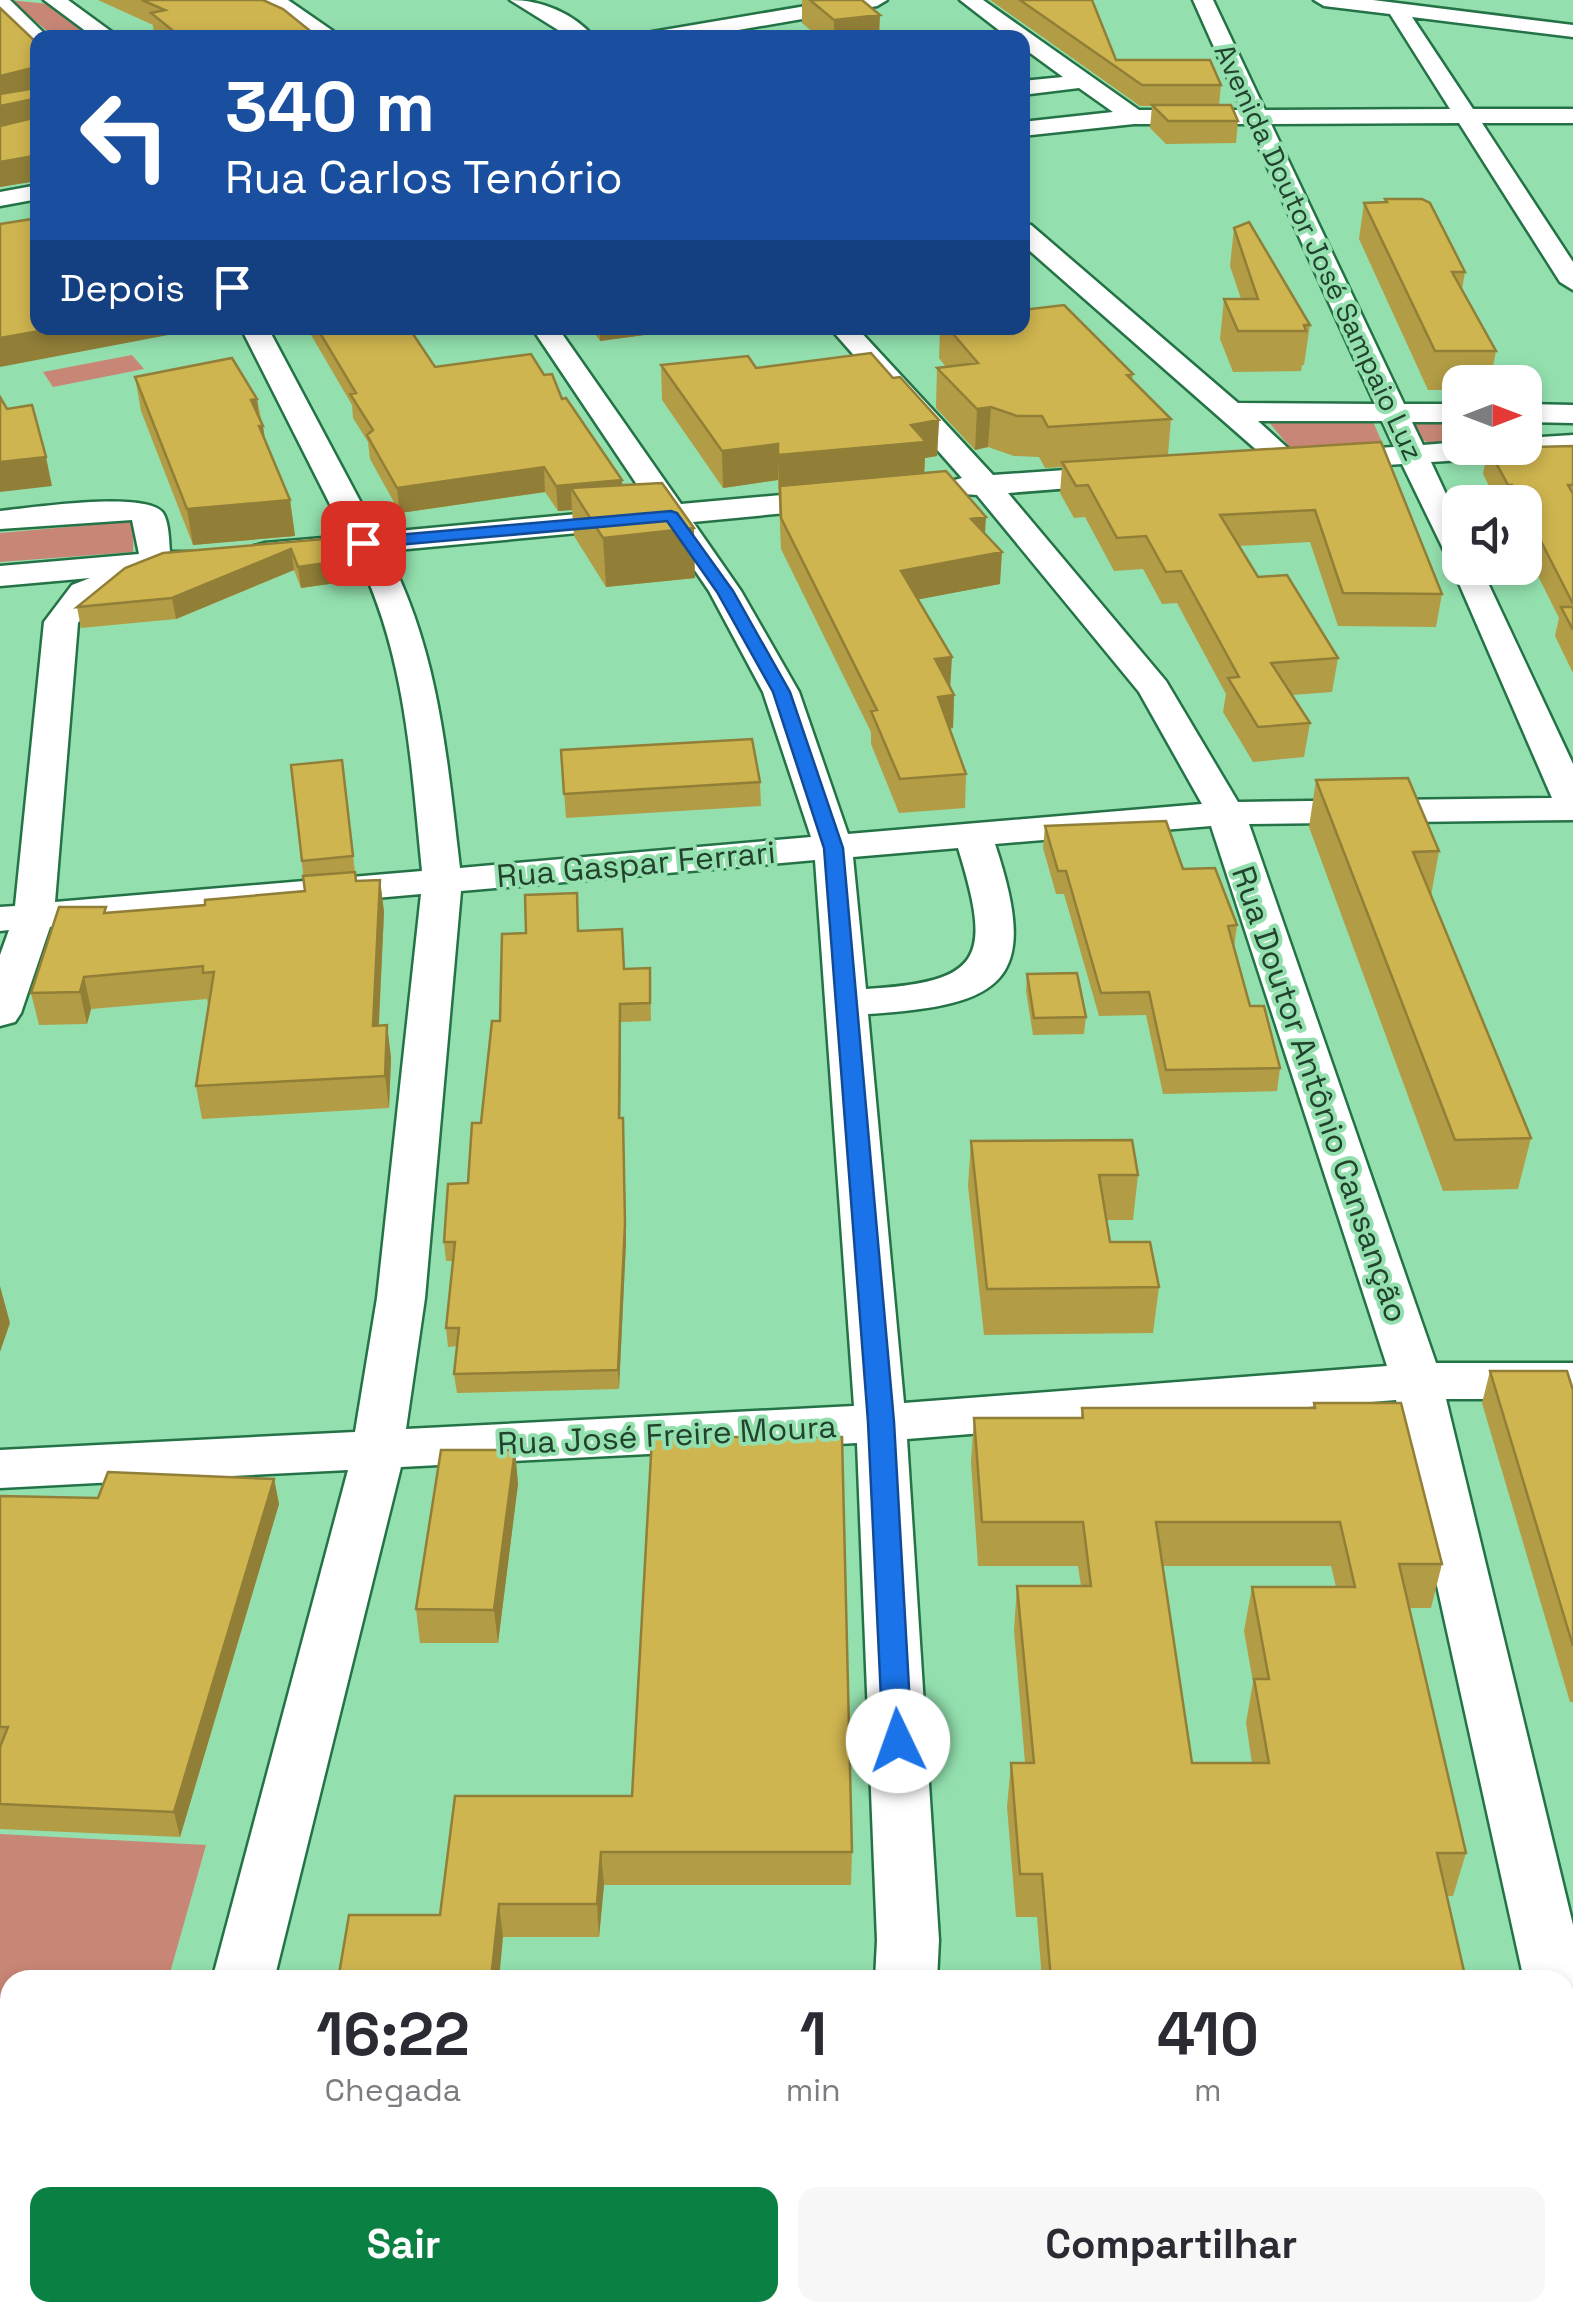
<!DOCTYPE html>
<html lang="pt">
<head>
<meta charset="utf-8">
<style>
  body { margin:0; font-family:"Space Grotesk",sans-serif; background:#f7f7f7; color:#2b2b33; height:100vh; display:flex; flex-direction:column; font-size:38px; white-space:nowrap }
  * { box-sizing:border-box; margin:0 }
  p { font-size:32px; color:#7c7c81 }
  .icon { flex:none; width:55px; height:55px; fill:none; stroke:currentColor; stroke-width:2; stroke-linecap:round; stroke-linejoin:round }
  .map { position:relative; flex:1; overflow:hidden }
  .drawer { position:absolute; left:0px; top:1970px; width:1575px; height:352px; display:flex; flex-direction:column; background:#fff; border-radius:30px 30px 0 0; box-shadow:0 5px 15px #0003 }
  .drawer>* { flex:none }
  .hud { position:absolute; left:30px; top:30px; width:1000px; height:305px; border-radius:20px; box-shadow:0 5px 15px #0003; background:#1a4fa0; color:#fff; overflow:hidden }
  .needle { width:65px; rotate:90deg }
  .controls { position:absolute; left:1442px; top:365px; display:grid; gap:20px }
  .controls a { display:grid; place-items:center; width:100px; height:100px; border-radius:20px; background:#fff; box-shadow:0 5px 15px #0003; font-size:50px }
  .pin { position:absolute; display:grid; place-items:center; width:85px; height:85px; color:#fff; margin:-42px; border-radius:20px; box-shadow:0 5px 15px #0006 }
  .me { position:absolute; width:110px; margin:-55px; rotate:357deg; stroke-linejoin:round; filter:drop-shadow(0 0 8px #0008) }
  .turn { display:flex; align-items:center; gap:35px; height:210px; padding:0 30px; font-size:45px }
  .turn .icon { width:130px; height:130px; stroke-width:2.5 }
  .turn b { display:block; font-size:70px; line-height:85px }
  .then { display:flex; align-items:center; height:95px; padding:0 30px; background:#0003; gap:20px; font-size:38px }
  .eta { display:flex; justify-content:space-evenly; align-items:center; height:170px; text-align:center }
  .eta b { font-size:60px; font-weight:700; line-height:70px }
  .cta { display:flex; gap:20px; margin-top:auto; padding:20px 30px }
  .cta a { flex:1; height:115px; border-radius:20px; background:#0b8043; color:#fff; font-size:40px; font-weight:700; line-height:115px; text-align:center }
  .cta a+a { background:#f7f7f7; color:#2b2b33 }
  .map>svg:first-child { display:block }
  .green { fill:#c88676 }
  .lines { fill:none; stroke-linecap:round; stroke-linejoin:round }
  .minor-casing { stroke:#247347; stroke-width:5 }
  .minor { fill:#fff; fill-rule:evenodd }
  .wall { fill:#b29c45; fill-rule:evenodd }
  .shaded-wall { fill:#917f38 }
  .building { fill:#cfb550; stroke:#917f38; stroke-width:2.5; fill-rule:evenodd }
  .route { fill:#1a73e8; stroke:#114b97; stroke-width:2.5 }
  .labels { text-anchor:middle; stroke-width:8; stroke-linejoin:round; paint-order:stroke }
  .far-street-label { font-size:28px; fill:#22422e; stroke:#93e0ae }
  .street-label { font-size:32px; fill:#22422e; stroke:#93e0ae }
</style>
</head>
<body>
<div class="map">
<svg width="1573" height="2321" viewBox="0 0 1573 2321">
  <rect width="100%" height="100%" fill="#93e0ae"/>
  <path class="green" d="M9 0 49 4 91 37H55Z
    M132 355 144 369 53 387 43 372Z
    M1263 415H1370L1385 449 1296 455Z
    M1460 416V445L1435 448 1410 431 1409 421Z
    M134 521 133 552 0 562V533Z
    M0 1834 206 1845 168 1980H10V2197H0Z"/>
  <g class="lines">
    <defs>
      <path id="minor" d="M0 0H10L49 38H38V44L32 42 0 13Z
        M44 0H68L120 38H95Z
        M264 0H288L343 38H318Z
        M510 0C542 0 573 13 595 38H571Z
        M841 0H887L877 6 692 38H642L652 32Z
        M960 0H983L1139 110H1242L1193 0H1213L1265 110 1450 109 1390 14 1324 6 1314 0H1373L1573 25V37L1412 17 1473 109H1573V123H1482L1573 262V290L1560 282 1459 123 1271 124 1404 404H1460V422H1412L1423 445 1460 442V448H1525V438L1573 435V453L1431 462 1460 524V568H1481L1573 764V820L1249 824 1436 1363H1573V1399H1446L1573 1925V2085L1565 2082V1980H1524L1396 1400 907 1439 939 1940 937 1980H875L877 1940 857 1443 401 1467 274 1980H212L348 1470 0 1488V1450L355 1432 377 1298 421 894 50 927 21 1013 15 1022 0 1026V955L9 930 0 931V907L15 906 44 622 72 585 90 578 0 586V566L139 554 132 520 0 529V511C29 508 147 490 163 513 169 522 169 540 170 552H207L212 559 207 566C155 579 113 576 78 623L55 902 422 871C411 763 406 653 356 554L265 563 254 560 249 553 254 546 265 543 346 536 241 328H268L377 533 652 507 532 328H558L681 504 838 490 849 492 853 499 849 506 838 508 693 522 741 591 799 692 848 834 1202 804 1139 692 977 495 951 493 947 487 951 481 962 478 830 328H857L993 475 1122 466 1133 469 1137 475 1133 481 1122 484 1008 493 1166 681 1238 802 1552 798 1451 565 1402 464 1326 469 1315 466 1311 460 1315 454 1326 451 1394 447 1382 421H1258L1303 462 1299 468H1277L1022 244V223L1031 225 1238 403 1375 404 1248 124H1134L1022 136V122L1113 112 1079 88 1022 95V81L1063 77 1022 47V38H1009ZM664 525 709 591 763 692 811 837 460 868C447 759 439 650 386 551ZM1211 826 1387 1366 904 1403 868 1014C1004 1005 1041 982 995 844ZM958 848C992 958 984 982 866 989L853 857ZM815 860 854 1406 406 1429 425 1298 461 891Z
        M38 185V199L0 206V192Z
        M1525 404 1573 405V423L1525 422Z
        M121 2312H191L189 2321H119Z
        M856 2312H926V2321H856Z"/>
    </defs>
    <use href="#minor" class="minor-casing"/>
    <use href="#minor" class="minor"/>
  </g>
  <path class="wall" d="M98 0H263L319 38H157L154 35 153 25Z
    M802 0H862L879 38H820L802 23Z
    M990 0H1092L1116 60 1221 85 1219 105 1238 121 1236 143 1166 144 1150 128 1152 106H1140Z
    M0 8 38 44V187L36 181 0 187Z
    M1385 199 1465 272 1462 290 1496 351 1490 382H1460V390H1428L1359 239 1364 203 1385 202Z
    M1234 228 1310 325 1304 365H1302L1301 371 1233 372 1220 339 1224 299H1241L1230 266Z
    M307 328H409L435 367 562 399 622 480V485L695 578 606 587 574 536 572 510 558 511 545 492 400 513 370 459 368 442 353 418 352 405Z
    M591 328H674V331L600 341Z
    M940 328H1022L1133 374 1132 380 1171 419 1168 455 1381 442 1442 594 1436 627 1338 626 1310 542 1239 546 1258 577 1338 658 1332 692 1292 695 1310 723 1304 757 1253 762 1223 712 1226 694 1177 603 1162 604 1143 569 1114 571 1085 517 1074 518 1060 493 1062 467 1045 468 1039 457 1014 456 988 447 975 450 936 408 937 368 946 367 939 358Z
    M661 365 756 368 893 378 939 420 937 456 925 458 924 473 985 533 1000 584 918 599 954 695 953 728 950 729 966 774 965 808 899 813 871 744V732L781 549 778 480 723 488 662 400Z
    M135 377 257 399 266 443 290 500 295 536 193 545 141 411Z
    M1573 446V673L1555 636 1559 618 1525 550V502H1497L1483 474 1488 448Z
    M324 539 336 583 301 588 294 570 176 619 81 628 77 607Z
    M561 750 760 782 761 806 566 818Z
    M342 760 356 881 380 880 384 912 379 1026 387 1025 391 1058 389 1108 202 1119 196 1086 208 1005 207 999 91 1009 87 1024 39 1025 31 993 107 913 205 905 305 891 291 765Z
    M1316 780 1439 851 1431 896 1531 1138 1518 1189 1443 1191 1309 827Z
    M1045 826 1183 869 1237 925 1234 948 1250 1006 1280 1068 1277 1091 1163 1094 1146 1015 1099 1016 1064 894H1056L1043 848Z
    M579 931 624 969 650 968 651 1021 621 1022 620 1118 626 1242 619 1389 457 1393 454 1374 457 1346 448 1347 446 1328 453 1261H446L444 1242 468 1183 500 1021Z
    M1027 974 1086 1017 1084 1034 1033 1035 1026 991Z
    M971 1141 1138 1175 1133 1220H1107L1110 1242 1159 1287 1153 1333 984 1335 968 1186Z
    M1490 1371 1573 1390V1702H1570L1482 1403Z
    M1314 1403 1442 1564 1431 1608H1409L1466 1853 1453 1896H1447L1466 1980H1042L1037 1917H1016L1007 1807 1011 1763H1025L1014 1630 1017 1586H1081L1078 1566H978L971 1462 974 1418H1081L1082 1408H1313ZM1163 1566H1331L1336 1587H1252L1244 1631 1253 1682 1246 1723 1252 1763H1192Z
    M515 1450 518 1484 498 1643H420L416 1609Z
    M274 1479 279 1504 180 1837 0 1829V1496L98 1498Z
    M455 1796 852 1852 851 1885H604L599 1937H503L440 1915Z
    M1016 2312H1533L1535 2321H1016Z"/>
  <path class="shaded-wall" d="M880 15 879 38H834V20Z
    M33 68 37 91 0 100V76Z
    M33 99 37 123 0 131V106Z
    M33 156 36 181 0 187V162Z
    M56 328H205L0 367V338Z
    M600 328H674V331L600 341Z
    M257 399 260 426H263L268 461 251 400Z
    M991 407 988 447 975 450 977 409Z
    M939 420 937 456 925 458 924 478 779 491 778 455 911 425Z
    M778 444V480L723 488 722 451Z
    M46 457 52 486 0 492V462Z
    M544 467 545 492 400 513 397 488Z
    M622 480 623 505 571 488 572 510 558 511 556 486Z
    M290 500 295 536 193 545 187 509Z
    M986 517 984 549 971 519Z
    M694 528 695 578 606 587 603 538Z
    M291 549 294 570 176 619 172 598Z
    M1002 552 1000 584 900 603 901 571Z
    M333 562 336 583 301 588 298 567Z
    M952 657 950 690 935 659Z
    M954 695 953 728 937 730 938 697Z
    M380 880 384 912 377 1058 373 1026Z
    M84 977 91 1009 87 1024 80 992Z
    M620 1004 621 1022 620 1136 619 1118Z
    M387 1025 391 1058 389 1108 385 1076Z
    M623 1118 626 1242 619 1389 618 1370Z
    M0 1286 10 1323 0 1352Z
    M515 1450 518 1484 498 1643 494 1610Z
    M274 1479 279 1504 180 1837 174 1812Z
    M601 1852 604 1885 599 1937 597 1904Z
    M499 1904 503 1937 499 1980H491Z
    M10 2306V2312H46L44 2321H6Z
    M492 2312H500V2321H492Z"/>
  <path class="building" d="M142 0H263L283 9 319 38H182L151 13 165 10Z
    M810 0H862L880 15 834 20Z
    M1020 0H1092L1116 60H1210L1221 85H1142Z
    M0 8 38 44V179L35 177 37 160 33 156 0 162V126L37 117V103L33 99 0 106V94L36 88 37 72 33 68 0 76Z
    M1152 105H1231L1238 121H1168Z
    M1385 199H1422L1430 203 1465 272H1452L1496 351H1435L1364 203 1387 202Z
    M38 218V328H56L0 338V224Z
    M1249 222 1310 325H1304L1306 331H1238L1224 299H1258L1234 228Z
    M1064 305 1133 374 1127 375 1171 419 1048 427 1042 416H1017L991 407 977 409 937 368 978 363 948 328H1022V310Z
    M317 328H409L435 367 531 354 544 375 552 374 562 399 566 398 622 480 556 486 544 467 397 488 367 435 373 430 350 394 356 393Z
    M871 353 893 378 900 377 939 420 911 425 926 442 778 455V444L722 451 661 365 748 356 756 368Z
    M232 358 257 399 251 400 263 426H259L290 500 187 509 135 377Z
    M0 397 7 409 32 405 46 457 0 462Z
    M1381 442 1442 594 1343 593 1315 510 1220 515 1258 577 1287 575 1338 658 1271 663 1310 723 1258 727 1228 678 1239 677 1181 571 1166 572 1146 536 1117 538 1088 485 1076 486 1062 462Z
    M1573 446V485H1568L1573 494V604L1525 510V502H1521L1512 485H1508L1488 448Z
    M946 471 986 517 971 519 1002 552 901 571 952 657 935 659 954 695 938 697 966 774 900 779 871 711 877 710 781 518 780 486Z
    M662 483 694 528 603 538 571 488Z
    M324 539 333 562 298 567 291 549 172 598 77 607 125 568 163 553Z
    M1561 607H1573V630Z
    M752 739 760 782 564 794 561 750Z
    M342 760 353 856 302 861 291 765Z
    M1408 778 1439 851 1413 852 1531 1138 1455 1140 1316 780Z
    M1166 821 1183 869 1215 868 1237 925 1228 926 1250 1006H1264L1280 1068 1166 1070 1149 992 1101 993 1066 871H1058L1045 826Z
    M355 872 356 881 380 880 373 1026 387 1025 385 1076 196 1086 214 972 203 973V966L84 977 80 992 31 993 59 907H106L104 913 205 905V900L305 891 303 876Z
    M577 893 578 931 622 929 624 969 650 968V1003L620 1004 619 1118H623L625 1224 618 1370 454 1374 459 1328H446L455 1242H444L448 1184 468 1183 472 1123H481L492 1021H500L502 934 526 933 525 895Z
    M1077 973 1086 1017 1034 1018 1027 974Z
    M1132 1140 1138 1175H1099L1110 1242H1150L1159 1287 987 1289 971 1141Z
    M1490 1371H1567L1573 1390V1646Z
    M1314 1403H1401L1442 1564H1399L1466 1853H1437L1466 1980H1051L1042 1874H1020L1011 1763H1034L1017 1586H1091L1083 1522H982L974 1418H1083L1082 1408H1315ZM1156 1522H1340L1355 1587H1252L1269 1679H1254L1269 1763H1192Z
    M652 1437H842L852 1852H601L597 1904H499L491 1980H338L349 1915H440L455 1796H632Z
    M441 1450H515L494 1610 416 1609Z
    M108 1472 274 1479 174 1812 0 1804V1747L8 1727H0V1496L98 1498Z
    M0 2239 10 2240V2306L6 2321H0Z
    M262 2312H492V2321H260Z
    M608 2312H793V2321H607Z
    M1037 2312H1533L1535 2321H1038Z"/>
  <path class="route" d="M671 511 677 513 733 591 790 692 843 848 894 1422 912 1741 908 1749 898 1753 887 1749 883 1741 868 1422 824 848 773 692 717 592 667 521 363 548 355 543 363 538Z"/>
  <g class="labels">
    <g class="far-street-label">
      <text transform="translate(1319 252) rotate(65)" y="10">Avenida Doutor José Sampaio Luz</text>
    </g>
    <g class="street-label">
      <text transform="translate(636 864) rotate(-5)" y="11">Rua Gaspar Ferrari</text>
      <text transform="translate(1320 1094) rotate(71)" y="11">Rua Doutor Antônio Cansanção</text>
      <text transform="translate(667 1435) rotate(-3)" y="11">Rua José Freire Moura</text>
    </g>
  </g>
</svg>
<div class="controls">
<a><svg class="needle" viewBox="-14 -14 28 28"><path d="M0-13l5 13h-10z" fill="#e53935"/><path d="M0 13l5-13h-10z" fill="#7c7c81"/></svg></a>
<a><svg class="icon" aria-label="sound" viewBox="0 0 24 24"><path d="M4 9h4l5-4v14l-5-4H4zM17 9q2 3 0 6"/></svg></a>
</div>
<div class="pin" style="left:363px;top:543px;background:#d93025"><svg class="icon" aria-label="arrive" viewBox="0 0 24 24"><path d="M6 21V4h12l-3 4 3 4H6"/></svg></div>
<svg class="me" style="left:898px;top:1741px" viewBox="-20 -20 40 40"><circle r="19" fill="#fff"/><path d="M0-13L10 11 0 6-10 11z" fill="#1a73e8"/></svg>
<div class="hud">
<div class="turn"><svg class="icon" aria-label="left" viewBox="0 0 24 24"><path d="M17 20v-9H6M10 6l-5 5 5 5"/></svg><div><b>340 m</b>Rua Carlos Tenório</div></div>
<div class="then">Depois<svg class="icon" aria-label="arrive" viewBox="0 0 24 24"><path d="M6 21V4h12l-3 4 3 4H6"/></svg></div>
</div>
<section class="drawer">
<div class="eta">
<div><b>16:22</b><p>Chegada</p></div>
<div><b>1</b><p>min</p></div>
<div><b>410</b><p>m</p></div>
</div>
<div class="cta"><a>Sair</a><a>Compartilhar</a></div>
</section>
</div>
</body>
</html>
